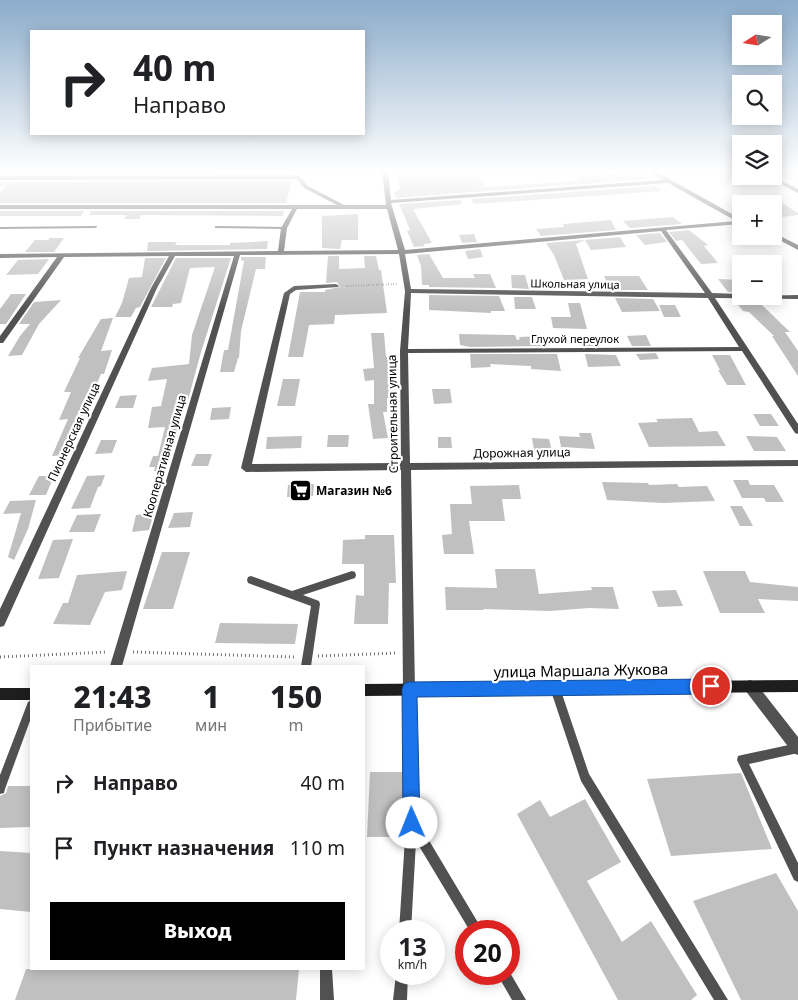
<!DOCTYPE html>
<html lang="ru">
<head>
<meta charset="utf-8">
<style>
  body { margin:0; font-family:"Noto Sans",sans-serif; background:#f2f2f2; color:#202124; height:100vh; display:flex; flex-direction:column; font-size:19px; white-space:nowrap }
  * { box-sizing:border-box; margin:0 }
  p { font-size:16px; color:#757577 }
  .icon { flex:none; width:28px; height:28px; fill:none; stroke:currentColor; stroke-width:2; stroke-linecap:round; stroke-linejoin:round }
  .map { position:relative; flex:1; overflow:hidden }
  .panel { position:absolute; left:30px; top:665px; width:335px; height:305px; display:flex; flex-direction:column; background:#fff; border-radius:0px; box-shadow:0 2px 12px #0003 }
  .panel>* { flex:none }
  .banner { position:absolute; left:30px; top:30px; width:335px; height:105px; border-radius:0px; box-shadow:0 2px 12px #0003; background:#fff; color:#202124; overflow:hidden }
  .needle { width:32px; rotate:258deg }
  .buttons { position:absolute; left:732px; top:15px; display:grid; gap:10px }
  .buttons a { display:grid; place-items:center; width:50px; height:50px; border-radius:0px; background:#fff; box-shadow:0 2px 12px #0003; font-size:25px }
  .speed { position:absolute; left:380px; top:920px; display:flex; gap:10px; font-size:25px; font-weight:700; text-align:center }
  .speed>* { display:grid; place-content:center; width:65px; height:65px; border-radius:50%; background:#fff; box-shadow:0 2px 12px #0003; line-height:1 }
  .speed small { font-size:12px; font-weight:400 }
  .speed .limit { border:8px solid #d22; background:#fff; color:#111 }
  .pin { position:absolute; display:grid; place-items:center; width:42px; height:42px; color:#fff; margin:-21px; border:2px solid #fff; border-radius:50%; box-shadow:0 1px 5px #0007 }
  .me { position:absolute; width:55px; margin:-28px; rotate:359deg; stroke-linejoin:round; filter:drop-shadow(0 0 4px #0008) }
  .turn { display:flex; align-items:center; gap:18px; height:105px; padding:0 20px; font-size:22px }
  .turn .icon { width:65px; height:65px; stroke-width:2.5 }
  .turn b { display:block; font-size:35px; line-height:42px }
  .eta { display:flex; justify-content:space-evenly; align-items:center; height:85px; text-align:center }
  .eta b { font-size:30px; font-weight:800; line-height:35px }
  .action { display:flex; gap:10px; margin-top:auto; padding:10px 20px }
  .action a { flex:1; height:58px; border-radius:0px; background:#000; color:#fff; font-size:20px; font-weight:800; line-height:58px; text-align:center }
  ul { padding:0; list-style:none }
  li { display:flex; align-items:center; gap:15px; height:65px; padding:0 20px }
  li div { flex:1 }
  li b { display:block; font-size:19px }
  li em { font-style:normal }
  .map>svg:first-child { display:block }
  .building { fill:#c0c0c0 }
  .lines { fill:none; stroke-linecap:round; stroke-linejoin:round }
  .path-far1 { stroke:#737373; stroke-width:2; stroke-dasharray:0.5 2; stroke-linecap:butt }
  .path { stroke:#737373; stroke-width:3; stroke-dasharray:1 3; stroke-linecap:butt }
  .lane { fill:#515151; fill-rule:evenodd }
  .street { fill:#515151; fill-rule:evenodd }
  .secondary { fill:#1e1e1e; fill-rule:evenodd }
  .route { fill:#1a73e8; stroke:#114b97 }
  .labels { text-anchor:middle; stroke-width:4.5; stroke-linejoin:round; paint-order:stroke }
  .far-street-label { font-size:11px; fill:#000; stroke:#fff }
  .street-label { font-size:12px; fill:#000; stroke:#fff }
  .poi-label { font-size:12px; font-weight:bold; fill:#000; stroke:#fff; text-anchor:start }
  .near-street-label { font-size:15px; fill:#000; stroke:#fff }
</style>
</head>
<body>
<div class="map">
<svg width="798" height="1000" viewBox="0 0 798 1000">
  <rect width="100%" height="100%" fill="#fff"/>
  <path class="building" d="M18 171 171 172 285 171 284 173 0 174V172Z
    M434 171H474L485 187 580 181 576 177 634 172 647 179 396 198 394 192 400 189 396 173Z
    M292 181 286 203H0V192L6 186H0V182Z
    M655 186 662 191 474 204 471 199Z
    M774 198 798 213V215L774 218Z
    M461 200 462 204 413 209 432 243 423 244 425 246 414 247 407 231 410 230 408 225 399 204Z
    M0 211H84L81 216H0Z
    M91 211H284L283 216 141 215 140 219H124L127 215H89Z
    M358 214V240H342L340 249 322 248V216Z
    M673 217 682 224 630 228 623 221Z
    M611 220 616 230 541 236 536 229 564 227 563 224Z
    M689 230 708 245 704 246 718 263 701 264 682 240 676 241 669 232Z
    M660 233 667 242 645 245 636 235Z
    M474 234 477 242 462 243 459 235Z
    M620 237 626 247 591 250 585 240Z
    M50 238H64L54 252H25L35 240H48Z
    M585 240 576 244 588 279 564 280 554 255 546 243Z
    M268 241 267 249 147 251 148 242H177L175 245H230V243Z
    M480 249 483 257 468 259 465 251Z
    M429 254 443 278H475L473 274H490L496 288 429 287V285H422L421 266 417 255Z
    M328 256H339V269L365 268 364 256H376L379 270H381L387 313 335 315 334 324 309 325 303 357H288L300 292H325V290L340 287 337 282 326 283Z
    M241 257H266L265 269H256L241 331 239 358H238L234 372H220L224 350H228L244 261 241 260Z
    M145 258H166L140 307 136 308 131 317H115L122 303 129 278 142 277Z
    M176 258H231L201 352 188 400 184 401 177 437H174L164 473 154 471 155 467H149L153 456H158L165 427 148 428 152 407 161 406 167 379 148 381 152 368 189 364 192 335 215 267 190 268 181 303 173 304 172 307H151Z
    M49 259 38 274 6 275 18 260Z
    M511 275H525L529 289 512 288Z
    M604 276H639L648 290H611Z
    M718 279 741 280V292H728Z
    M11 294H26L6 324H0V309Z
    M429 295 499 296 505 311H491V313L429 310Z
    M514 297H532L536 309H515Z
    M615 298 653 299 660 311 622 312Z
    M61 300 39 324 22 355 8 356 20 336 30 324H19L34 302Z
    M734 300H749L752 305H762L790 332H785L798 351V376L772 336H774L749 312 743 311Z
    M568 303H580L587 329 553 328 551 317H571Z
    M659 305H675L681 317H664Z
    M113 318 101 351 112 350 104 374H101L66 455 52 456 68 419 59 420 71 392H64L80 358H78L101 319Z
    M371 333H384L386 357H393L395 379 393 378V398H387V412H383L388 438 373 439 368 404H374V380L365 381 363 369 374 368Z
    M459 334 515 335 517 340 520 339 519 337 541 336 545 346 470 347 460 345Z
    M646 335 651 346H632L627 336Z
    M580 336H594L598 346H584Z
    M656 353 659 359 640 360 636 354Z
    M470 354H557L561 371 531 369V366L490 364 491 367 471 368Z
    M585 354 616 355 621 366 588 367Z
    M712 355H730L746 385H727L718 370H720Z
    M283 379H300L295 406H277Z
    M432 389H450L452 403 434 404Z
    M137 395 133 408H115L120 396Z
    M231 407 229 419 210 420 212 408Z
    M753 414H771L779 426H760Z
    M692 418 699 432 717 431 726 446 649 447 638 423 658 422 656 419Z
    M579 433H591L595 449 561 447 559 436 580 437Z
    M328 435H349L348 447H327Z
    M302 436 301 448 266 449 267 437Z
    M746 436 777 437 786 451H754Z
    M438 437H451L452 448H438Z
    M532 438 549 439 552 451 534 450Z
    M101 440H117L112 453 95 454Z
    M196 454H212L208 466H191Z
    M105 475 101 486 98 487 90 508 71 509 87 476Z
    M39 476H54L46 495H29Z
    M733 480H748L750 485H774L784 502H766L764 498H742Z
    M602 482 648 483 649 485 677 484 679 487 707 486 715 501 663 503 607 500Z
    M314 484 313 496 287 497 288 485Z
    M519 485 521 499H502L505 521H469L474 554H444L442 535 452 534 450 504H472L470 486Z
    M36 500 28 529 14 560 8 557 21 513 3 514 10 501Z
    M730 506H742L753 526H740Z
    M193 512 190 527 168 528 174 513Z
    M154 513 149 530 132 532 136 515Z
    M101 514 94 532H69L77 515Z
    M365 535H394L396 583H389L388 624H354L356 595 364 596V564H342L343 540 365 539Z
    M73 539 59 578 38 579 53 540Z
    M162 552H190L173 609H143Z
    M495 569H535L539 594 592 590 591 587H613L619 609 589 608 550 611 483 609 484 610H446L445 587 497 588Z
    M127 571 122 590 105 592 90 625 53 624 63 603H68L77 575Z
    M703 571H745L750 582 798 587V601L758 599 765 613H720Z
    M676 590 683 606 658 607 652 591Z
    M220 623 298 624 295 644 215 643Z
    M370 772H403V837H367Z
    M741 773 772 849 671 856 647 779Z
    M8 786H31V827L0 828V796L6 793Z
    M585 799 621 862 587 881 622 942 651 921 697 995 691 1000H618L517 814 540 800 550 817Z
    M0 851 31 853V912L0 909Z
    M776 873 798 911V1000H741L693 901Z
    M26 969H299L296 1000H15Z"/>
  <g class="lines">
    <path class="path-far1" d="M346 286 398 284"/>
    <path class="path" d="M133 652 295 657
      M318 656 397 653
      M0 657 107 652"/>
    <path class="lane" d="M97 226V227L95 228 0 229V227Z
      M215 226 284 227 286 228 284 229 217 228H215Z
      M352 571 355 572 356 575 355 578 303 595 319 601 320 604 311 666H301L311 606 248 583 247 580 248 577 251 576 292 591Z
      M555 683 558 685 560 688 589 774 728 1000H714L581 781 550 688 552 685Z
      M409 684 412 686 414 689 418 822 483 931H470L416 841 411 931H399L406 823 404 689 406 686Z
      M31 700V718L5 789 4 793 0 794V775L28 702Z
      M798 743V753L749 764 798 863V882L794 880 737 760 738 756 742 755Z
      M320 969H332L334 1000H320Z
      M509 971 526 1000H512L497 974H509Z
      M396 974H408L407 1000H393Z"/>
    <path class="street" d="M382 171H388L391 200 663 180 648 171H655L741 219V224L666 230 712 293 741 294V296L798 295V299L715 298 798 424V434L795 433 742 351 408 353 410 463 798 460V466L411 470 415 689 414 694 409 695 404 694 403 689 401 470 246 472 241 468 284 293 294 286 336 284 339 286 338 287 296 290 290 294 252 464 401 463 400 351 405 291 399 254 240 255 122 666H110L234 256H175L157 288 4 626 0 627V609L151 288 169 256 64 257 3 343H0V336L57 257 0 258V254L278 251 281 228 292 209H0V205H337L304 188 297 179 0 180V176L298 175 308 186 344 205H386ZM668 183 736 221 405 250 391 203ZM297 209H387L398 250 284 251 287 228ZM661 231 705 293 411 289 405 254ZM411 293 708 298 739 347 408 349Z
      M765 176H772L798 189V193Z
      M774 233 798 245V250L772 236H774Z
      M750 680 755 682 798 737V755L793 753 745 690 744 686 745 682Z"/>
    <path class="secondary" d="M798 680V692L364 696V684Z
      M0 688H31V700H0Z"/>
  </g>
  <linearGradient id="sky" x2="0" y2="1"><stop stop-color="#8baccb"/><stop offset="0.55" stop-color="#fff"/><stop offset="1" stop-color="#fff" stop-opacity="0"/></linearGradient>
  <rect width="798" height="311" fill="url(#sky)"/>
  <path class="route" d="M711 679 716 681 718 686 716 691 711 694 417 697 420 823 418 829 412 831 406 829 403 823 402 689 404 684 409 682Z"/>
  <defs>
    <symbol id="supermarket-square" viewBox="-11 -11 22 22"><rect x="-9" y="-9" width="18" height="18" rx="4" fill="#000" stroke="#fff"/><path d="M-6-5.5h2.5l.6 2H6L4.5 2H-2.5L-4.4-4H-6ZM-1.5 3.2a1.3 1.3 0 1 0 .1 0ZM3 3.2a1.3 1.3 0 1 0 .1 0Z" fill="#fff"/></symbol>
  </defs>
  <g fill-rule="evenodd">
    <use href="#supermarket-square" x="288" y="478" width="25" height="25"/>
  </g>
  <g class="labels">
    <g class="far-street-label">
      <text transform="translate(575 284) rotate(1)" y="4">Школьная улица</text>
      <text x="575" y="343">Глухой переулок</text>
    </g>
    <g class="street-label">
      <text transform="translate(393 414) rotate(-91)" y="4">Строительная улица</text>
      <text transform="translate(74 432) rotate(-65)" y="4">Пионерская улица</text>
      <text transform="translate(522 453) rotate(-1)" y="4">Дорожная улица</text>
      <text transform="translate(165 456) rotate(-74)" y="4">Кооперативная улица</text>
    </g>
    <g class="poi-label">
      <text x="316" y="495">Магазин №6</text>
    </g>
    <g class="near-street-label">
      <text transform="translate(581 671) rotate(-1)" y="5">улица Маршала Жукова</text>
    </g>
  </g>
</svg>
<div class="buttons">
<a><svg class="needle" viewBox="-14 -14 28 28"><path d="M0-13l5 13h-10z" fill="#e53935"/><path d="M0 13l5-13h-10z" fill="#757577"/></svg></a>
<a><svg class="icon" aria-label="search" viewBox="0 0 24 24"><circle cx="10" cy="10" r="6"/><path d="M15 15l6 6"/></svg></a>
<a><svg class="icon" aria-label="layers" viewBox="0 0 24 24"><path d="M12 4l9 5-9 5-9-5zM3 14l9 5 9-5"/></svg></a>
<a>+</a>
<a>−</a>
</div>
<div class="speed"><div>13<small>km/h</small></div><div class="limit">20</div></div>
<div class="pin" style="left:711px;top:686px;background:#d93025"><svg class="icon" aria-label="arrive" viewBox="0 0 24 24"><path d="M6 21V4h12l-3 4 3 4H6"/></svg></div>
<svg class="me" style="left:412px;top:823px" viewBox="-20 -20 40 40"><circle r="19" fill="#fff"/><path d="M0-13L10 11 0 6-10 11z" fill="#1a73e8"/></svg>
<div class="banner">
<div class="turn"><svg class="icon" aria-label="right" viewBox="0 0 24 24"><path d="M7 20v-9h11M14 6l5 5-5 5"/></svg><div><b>40 m</b>Направо</div></div>
</div>
<section class="panel">
<div class="eta">
<div><b>21:43</b><p>Прибытие</p></div>
<div><b>1</b><p>мин</p></div>
<div><b>150</b><p>m</p></div>
</div>
<ul>
<li><svg class="icon" aria-label="right" viewBox="0 0 24 24"><path d="M7 20v-9h11M14 6l5 5-5 5"/></svg><div><b>Направо</b></div><em>40 m</em></li>
<li><svg class="icon" aria-label="arrive" viewBox="0 0 24 24"><path d="M6 21V4h12l-3 4 3 4H6"/></svg><div><b>Пункт назначения</b></div><em>110 m</em></li>
</ul>
<div class="action"><a>Выход</a></div>
</section>
</div>
</body>
</html>
